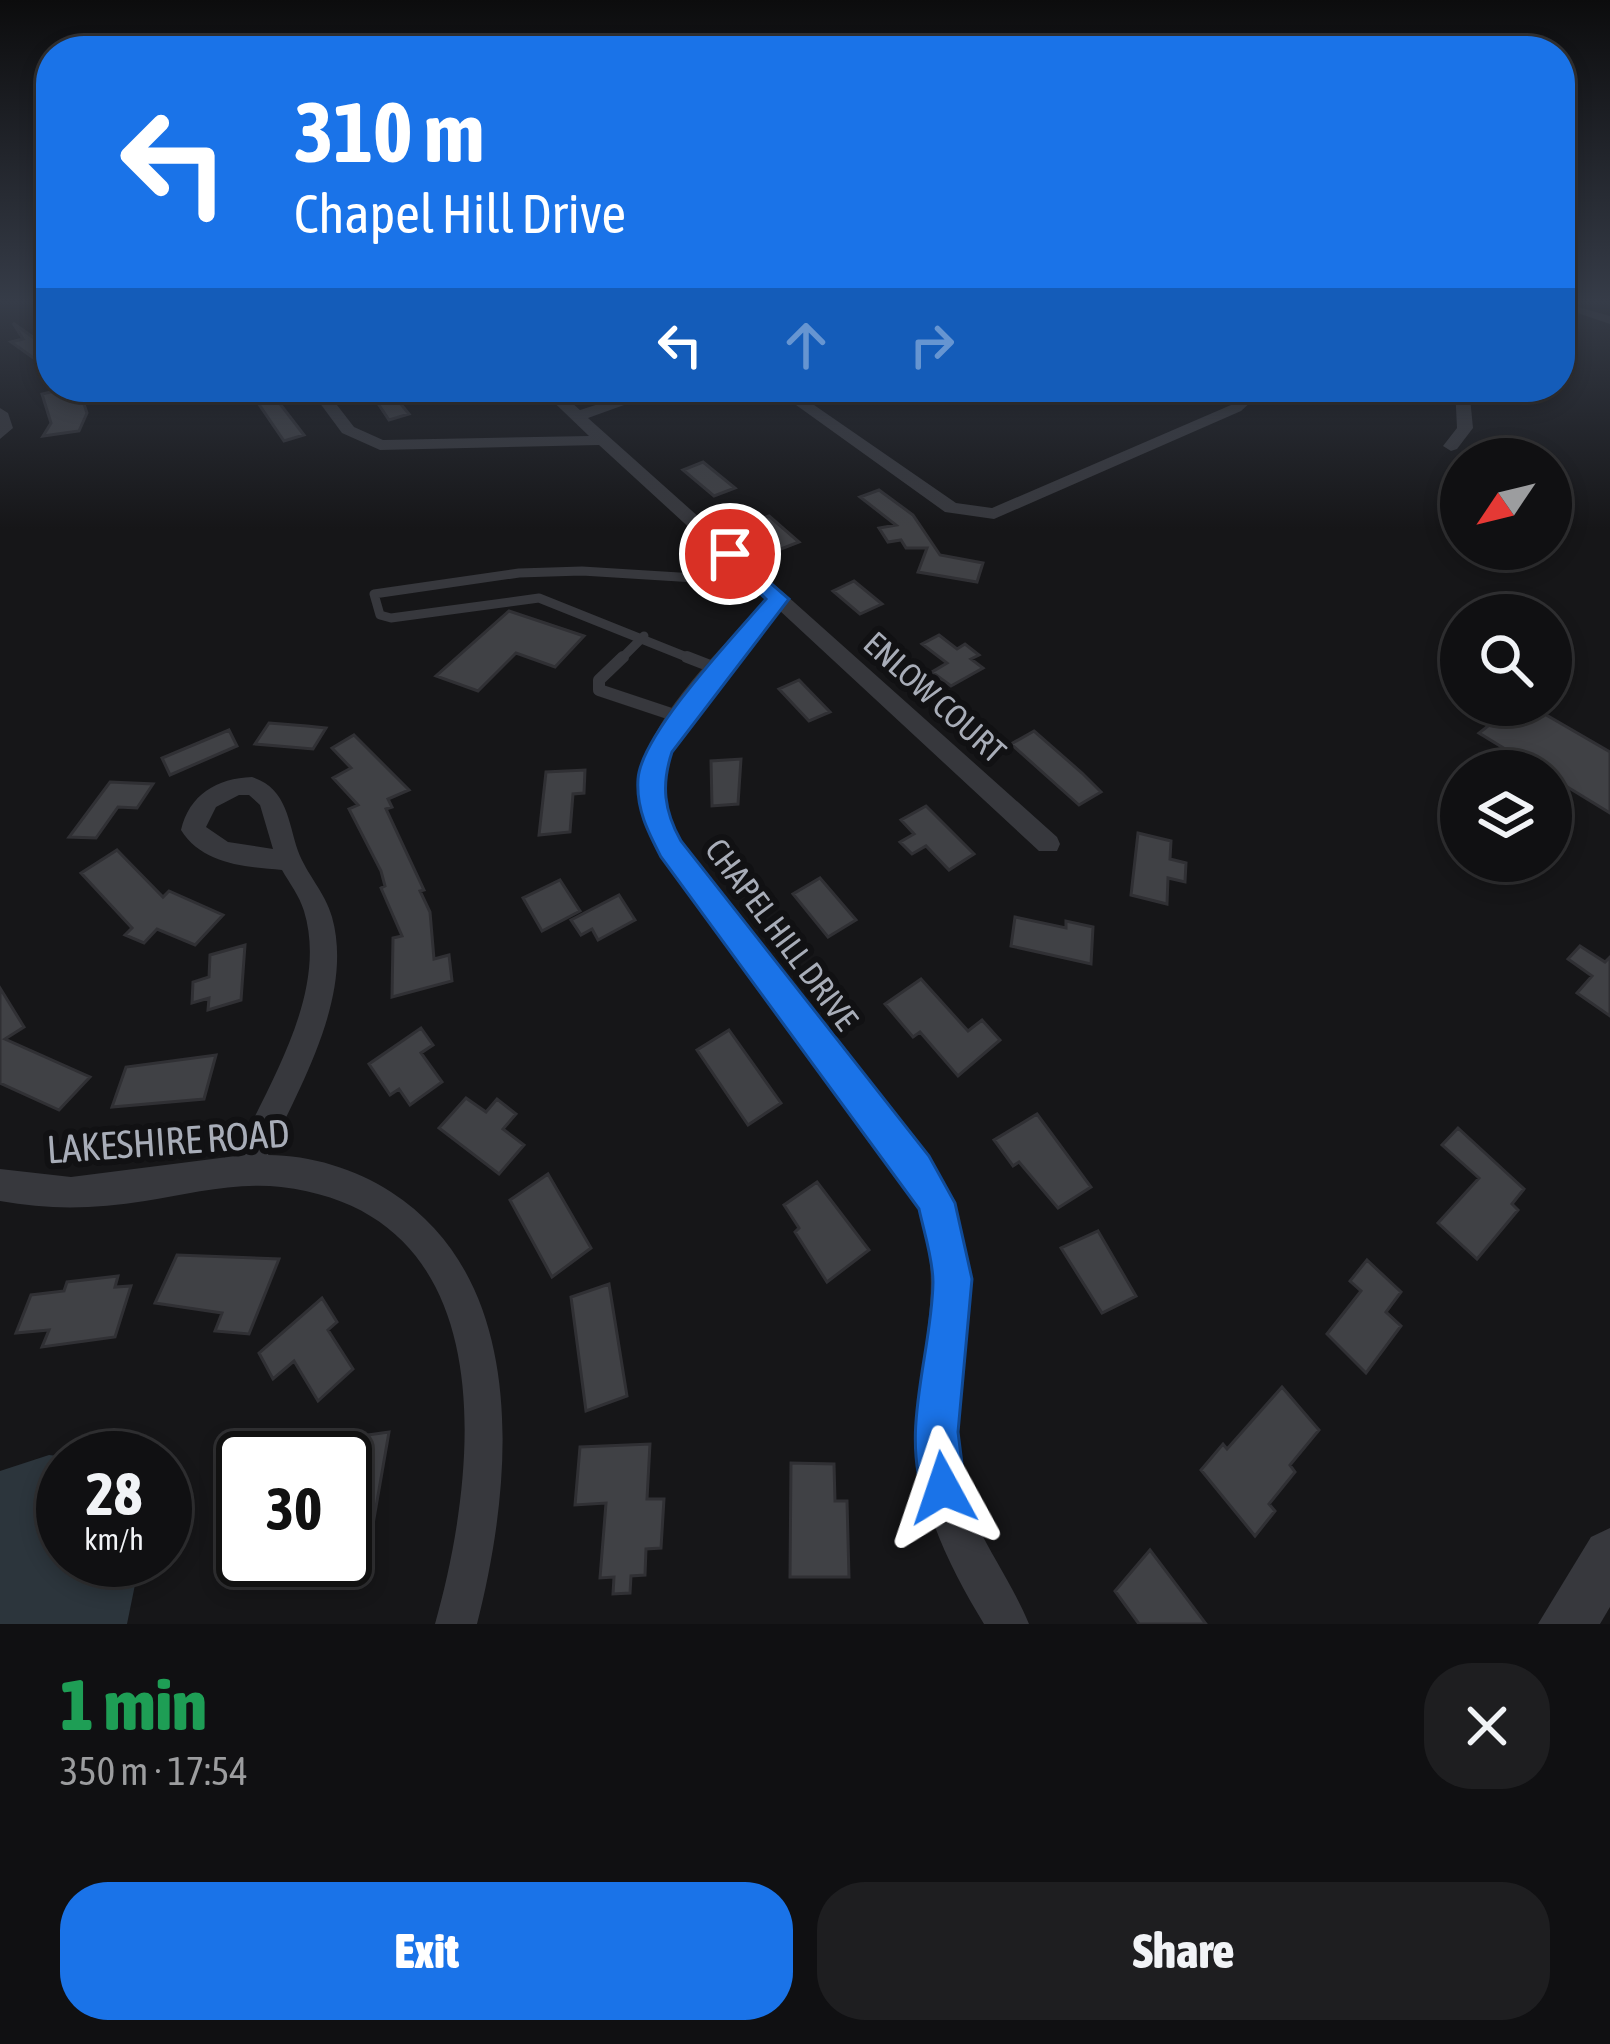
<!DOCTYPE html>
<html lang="en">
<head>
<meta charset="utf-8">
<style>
  body { margin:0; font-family:"Asap Condensed",sans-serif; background:#1e1e20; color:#f1f3f6; height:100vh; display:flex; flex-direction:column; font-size:45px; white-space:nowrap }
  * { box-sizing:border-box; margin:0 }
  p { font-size:39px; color:#9c9d9f }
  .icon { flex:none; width:66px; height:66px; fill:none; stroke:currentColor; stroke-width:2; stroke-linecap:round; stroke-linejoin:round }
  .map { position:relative; height:1624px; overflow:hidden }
  .drawer { display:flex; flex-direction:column; background:#101012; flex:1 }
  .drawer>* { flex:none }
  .banner { position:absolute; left:36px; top:36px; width:1539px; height:366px; border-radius:48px; box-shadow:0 6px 18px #0003,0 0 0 3px #303032; background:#1a73e8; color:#fff; overflow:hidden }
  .needle { width:78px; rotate:235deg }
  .tools { position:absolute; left:1440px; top:438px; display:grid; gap:24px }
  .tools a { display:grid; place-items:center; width:132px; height:132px; border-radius:50%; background:#101012; box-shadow:0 6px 18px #0003,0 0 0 3px #303032; font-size:60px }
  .speed { position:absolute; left:36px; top:1431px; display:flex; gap:24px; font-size:60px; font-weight:700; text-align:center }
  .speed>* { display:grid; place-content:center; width:156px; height:156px; border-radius:50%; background:#101012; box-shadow:0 6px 18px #0003,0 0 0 3px #303032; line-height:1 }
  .speed small { font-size:30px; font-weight:400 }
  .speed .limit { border:6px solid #111; border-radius:18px; background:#fff; color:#111 }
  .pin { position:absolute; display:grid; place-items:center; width:102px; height:102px; color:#fff; margin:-51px; border:6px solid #fff; border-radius:50%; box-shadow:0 3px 12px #0007 }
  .me { position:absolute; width:132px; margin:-66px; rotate:355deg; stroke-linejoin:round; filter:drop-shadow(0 0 9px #0008) }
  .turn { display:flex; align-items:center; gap:42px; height:252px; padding:0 60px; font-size:54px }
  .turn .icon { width:156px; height:156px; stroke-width:2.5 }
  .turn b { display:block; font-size:84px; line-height:102px }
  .lanes { display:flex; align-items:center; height:114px; padding:0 60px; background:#0003; justify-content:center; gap:60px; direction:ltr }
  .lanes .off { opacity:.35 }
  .round { display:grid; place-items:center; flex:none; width:126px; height:126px; border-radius:48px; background:#1e1e20 }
  .head { display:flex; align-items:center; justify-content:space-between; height:204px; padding:0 60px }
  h1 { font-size:72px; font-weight:800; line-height:90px; color:#1e9e55 }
  .cta { display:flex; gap:24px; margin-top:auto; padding:24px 60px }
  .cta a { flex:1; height:138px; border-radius:48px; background:#1a73e8; color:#fff; font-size:48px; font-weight:800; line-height:138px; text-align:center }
  .cta a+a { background:#1e1e20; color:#f1f3f6 }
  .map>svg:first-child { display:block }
  .water { fill:#2c353c }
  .building { fill:#404145; stroke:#303034; stroke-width:3 }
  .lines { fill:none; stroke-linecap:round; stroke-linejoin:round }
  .service-far1 { stroke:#37383d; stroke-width:9 }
  .service { stroke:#37383d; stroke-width:12 }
  .minor { fill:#37383d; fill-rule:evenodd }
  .tertiary { fill:#37383d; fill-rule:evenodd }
  .route { fill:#1a73e8; stroke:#114b97; stroke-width:3 }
  .labels { text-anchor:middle; stroke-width:12; stroke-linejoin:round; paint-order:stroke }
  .street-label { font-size:33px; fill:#a8adb8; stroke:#111113 }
  .near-street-label { font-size:39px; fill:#a8adb8; stroke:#111113 }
</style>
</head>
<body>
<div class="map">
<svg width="1610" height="1624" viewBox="0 0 1610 1624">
  <rect width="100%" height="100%" fill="#161618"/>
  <path class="water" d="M49 1455 77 1458H63V1560H140L127 1624H0V1471Z"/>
  <path class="building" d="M13 323 51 350V386L35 359 11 342 23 339Z
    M247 387H267L304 435 284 441Z
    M367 387H387L409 414 389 420Z
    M67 388 71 398 81 395 87 413 79 431 43 436 51 423 42 394Z
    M703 462 735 488 714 496 683 470Z
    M879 490 913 515 940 555 983 563 977 582 918 572 927 548H906L901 540 888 542 879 528 896 525 860 497Z
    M769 516 799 542 781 549 751 523Z
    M854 581 882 604 860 614 833 591Z
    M509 611 584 636 555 667 516 653 478 691 436 676Z
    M939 635 957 649 965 644 979 655 971 659 983 668 951 686 932 672 947 663 922 644Z
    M799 680 830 712 809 721 779 689Z
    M1515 705H1529L1610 752V813L1551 777V771H1541L1479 733Z
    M269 723 307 726 326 728 313 749 255 744Z
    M229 730 237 746 170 775 162 758Z
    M1034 731 1082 773 1101 792 1079 805 1011 744Z
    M354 735 409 790 388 799 392 807 386 809 424 890 420 891 430 912 434 959 449 955 452 981 392 997 393 938 402 936 381 888 385 886 381 871 349 809 358 805 333 778 351 768 332 748Z
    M741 759 738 804 712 806 711 761Z
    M585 770 584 793 573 794 570 832 539 835 546 772Z
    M110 782 153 784 137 808 118 807 96 838 69 837Z
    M926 806 974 854 949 870 926 846 912 854 900 842 914 834 901 820Z
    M1138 833 1171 841 1170 859 1186 863 1185 882 1168 878 1167 904 1131 895Z
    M117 850 163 897 169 891 223 915 195 945 157 929 144 943 125 935 132 928 81 873Z
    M820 878 856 920 828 937 793 894Z
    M560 880 580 911 542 931 523 898Z
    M619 895 635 920 598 940 592 929 581 935 571 920Z
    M1015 917 1066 928V921L1093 927 1091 964 1011 946Z
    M245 945 241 1000 208 1010 209 998 192 1003 193 982 209 977 210 955Z
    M1580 946 1605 962 1610 957V1016L1577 993 1592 976 1568 959Z
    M921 979 968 1031 982 1020 1000 1040 958 1076 920 1032 913 1037 885 1004Z
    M0 988 24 1027 5 1039 90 1077 59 1110 0 1083Z
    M421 1028 433 1045 421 1053 442 1082 410 1105 399 1089 390 1095 369 1064Z
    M729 1030 781 1103 748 1125 697 1050Z
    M216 1055 204 1099 112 1107 126 1067Z
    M466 1098 486 1112 497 1099 516 1114 503 1129 524 1145 499 1174 439 1128Z
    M1037 1114 1091 1187 1058 1208 1019 1162 1013 1166 994 1140Z
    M1458 1128 1524 1189 1512 1204 1518 1210 1477 1259 1438 1223 1479 1178 1442 1145Z
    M548 1174 591 1248 552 1277 510 1200Z
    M817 1182 869 1250 827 1282 795 1232 799 1228 784 1205Z
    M1098 1231 1136 1296 1102 1313 1061 1248Z
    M177 1255 279 1259 249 1334 215 1331 222 1313 155 1303Z
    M1367 1260 1401 1292 1386 1312 1401 1326 1366 1373 1327 1334 1361 1291 1350 1281Z
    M118 1276 115 1287 131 1286 115 1337 42 1347 49 1330 16 1333 31 1295 64 1291 67 1282Z
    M609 1284 627 1396 586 1411 571 1297Z
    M322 1298 337 1322 328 1330 353 1369 318 1401 294 1361 273 1379 259 1353Z
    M1282 1387 1319 1430 1290 1465 1295 1472 1269 1504 1275 1511 1255 1536 1201 1470 1223 1444 1227 1449Z
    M389 1432 367 1559 345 1563V1448L352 1447 353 1437Z
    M650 1444 647 1499H664L661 1548 646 1549 645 1575 631 1576 630 1593 613 1594 614 1577 600 1578 606 1503 575 1505 580 1447Z
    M791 1463 834 1464 835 1501H847L849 1577H790Z
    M1150 1550 1206 1624H1139L1115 1591Z"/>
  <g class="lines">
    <path class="service-far1" d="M620 660 644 636
      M694 660 539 598 391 618 380 615 374 594 519 573 582 571 760 582"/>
    <path class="service" d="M623 657 599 680V690L680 717
      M687 657 718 669"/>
    <path class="minor" d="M1560 302 1610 316V324L1560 307Z
      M308 387H323L354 427 383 440 589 436 538 387H554L580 410 652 387H674L588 418 1057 837 1060 844 1057 851H1039L779 610C725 673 627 754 680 842L927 1158C942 1185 957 1212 963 1243 976 1313 949 1384 956 1455 963 1521 1005 1566 1029 1624H984C953 1573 922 1513 918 1452 912 1348 958 1282 905 1180L662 856C651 837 639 817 639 794 636 726 724 647 767 599L599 445 380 450 342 433Z
      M771 387H788L956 503 992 508 1231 405 1251 387H1267L1241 411 994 519 945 512Z
      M1455 387H1469L1473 428 1457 449 1451 451 1443 446 1457 428Z
      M0 408 8 413 13 428 0 439Z
      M252 777C287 788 288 821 298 851 307 875 325 892 332 917 354 996 300 1086 268 1155 310 1155 356 1169 391 1192 531 1282 513 1483 477 1624H435C480 1464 503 1213 281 1187 236 1182 189 1194 145 1201 95 1209 49 1210 0 1201V1169L71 1177 236 1156C268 1084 329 993 304 911 299 895 290 884 282 870 245 867 202 864 181 830 189 795 217 778 252 777ZM239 795H249L260 805 273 849 228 842 206 827 216 807Z"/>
    <path class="tertiary" d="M1610 1528V1607L1600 1624H1538L1591 1537Z"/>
  </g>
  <linearGradient id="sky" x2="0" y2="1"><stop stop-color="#0c0c0d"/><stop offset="0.57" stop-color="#363c48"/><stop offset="1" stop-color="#363c48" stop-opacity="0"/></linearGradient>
  <rect width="1610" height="529" fill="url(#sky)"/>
  <path class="route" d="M730 548 789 599 672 752C661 785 664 811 681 841L929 1156 955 1203 972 1279 958 1432 965 1488 958 1504 943 1510 927 1504C898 1434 932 1354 933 1282 933 1259 924 1232 919 1209L661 857C648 832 636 809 638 779 641 734 734 636 766 599L719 554Z"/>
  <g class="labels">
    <g class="street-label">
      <text transform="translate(935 697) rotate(42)" y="12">ENLOW COURT</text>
      <text transform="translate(782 934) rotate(53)" y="12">CHAPEL HILL DRIVE</text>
    </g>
    <g class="near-street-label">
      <text transform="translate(168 1141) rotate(-4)" y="14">LAKESHIRE ROAD</text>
    </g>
  </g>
</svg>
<div class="tools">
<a><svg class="needle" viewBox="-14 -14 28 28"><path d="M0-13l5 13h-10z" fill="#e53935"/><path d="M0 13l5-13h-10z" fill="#9c9d9f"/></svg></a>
<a><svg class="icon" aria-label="search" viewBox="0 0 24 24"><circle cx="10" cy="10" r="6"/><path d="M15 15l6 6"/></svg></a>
<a><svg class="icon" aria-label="layers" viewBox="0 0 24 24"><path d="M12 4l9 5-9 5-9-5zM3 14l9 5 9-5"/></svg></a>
</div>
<div class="speed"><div>28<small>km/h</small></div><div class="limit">30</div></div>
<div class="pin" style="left:730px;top:554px;background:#d93025"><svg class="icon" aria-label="arrive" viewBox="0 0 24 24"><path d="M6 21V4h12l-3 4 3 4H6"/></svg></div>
<svg class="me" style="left:943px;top:1488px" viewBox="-20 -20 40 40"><path d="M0-17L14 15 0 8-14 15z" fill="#1a73e8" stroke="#fff" stroke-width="4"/></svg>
<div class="banner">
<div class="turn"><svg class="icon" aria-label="left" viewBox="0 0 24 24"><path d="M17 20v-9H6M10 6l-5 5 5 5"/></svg><div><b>310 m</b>Chapel Hill Drive</div></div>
<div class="lanes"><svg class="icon" aria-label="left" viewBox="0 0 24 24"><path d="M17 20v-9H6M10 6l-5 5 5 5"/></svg><svg class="icon off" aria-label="ahead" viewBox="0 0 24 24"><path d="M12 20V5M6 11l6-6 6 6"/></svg><svg class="icon off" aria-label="right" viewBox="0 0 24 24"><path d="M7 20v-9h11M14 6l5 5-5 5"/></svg></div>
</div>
</div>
<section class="drawer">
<div class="head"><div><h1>1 min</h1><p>350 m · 17:54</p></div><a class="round"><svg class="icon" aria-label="close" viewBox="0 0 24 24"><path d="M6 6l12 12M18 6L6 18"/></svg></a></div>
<div class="cta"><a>Exit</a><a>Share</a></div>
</section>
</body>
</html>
